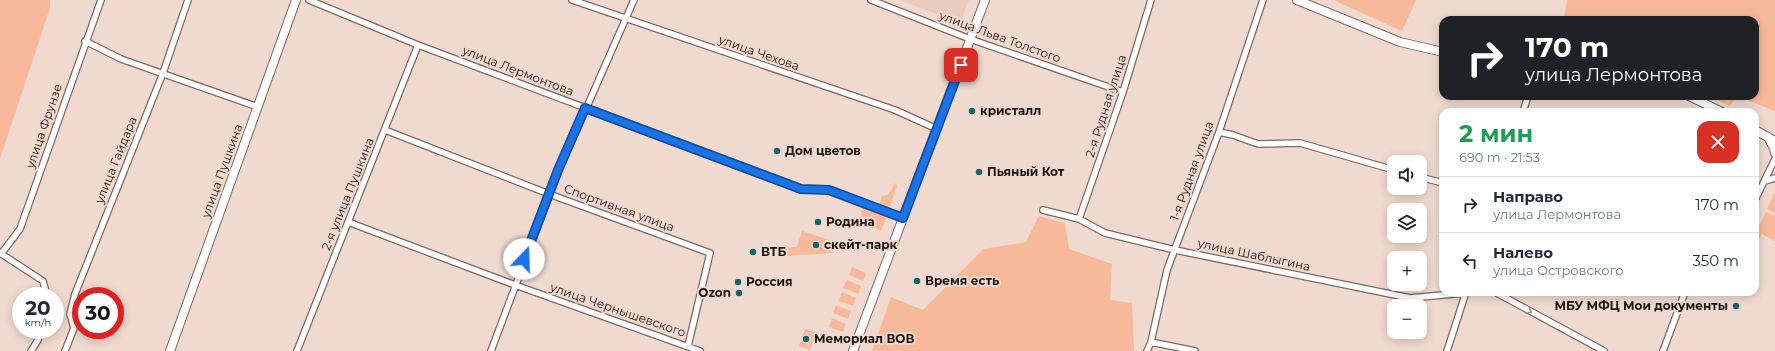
<!DOCTYPE html>
<html lang="ru">
<head>
<meta charset="utf-8">
<style>
  body { margin:0; font-family:Montserrat,sans-serif; background:#f2f2f3; color:#1f2937; height:100vh; display:flex; flex-direction:column; font-size:15px; white-space:nowrap }
  * { box-sizing:border-box; margin:0 }
  p { font-size:13px; color:#747a83 }
  .icon { flex:none; width:22px; height:22px; fill:none; stroke:currentColor; stroke-width:2; stroke-linecap:round; stroke-linejoin:round }
  .map { position:relative; flex:1; overflow:hidden }
  .sheet { position:absolute; left:1439px; top:108px; width:320px; height:188px; display:flex; flex-direction:column; background:#fff; border-radius:12px; box-shadow:0 2px 10px #0003 }
  .sheet>* { flex:none }
  .hud { position:absolute; left:1439px; top:16px; width:320px; height:84px; border-radius:12px; box-shadow:0 2px 10px #0003; background:#202124; color:#fff; overflow:hidden }
  .buttons { position:absolute; left:1387px; top:155px; display:grid; gap:8px }
  .buttons a { display:grid; place-items:center; width:40px; height:40px; border-radius:8px; background:#fff; box-shadow:0 2px 10px #0003; font-size:20px }
  .speed { position:absolute; left:12px; top:287px; display:flex; gap:8px; font-size:20px; font-weight:700; text-align:center }
  .speed>* { display:grid; place-content:center; width:52px; height:52px; border-radius:50%; background:#fff; box-shadow:0 2px 10px #0003; line-height:1 }
  .speed small { font-size:10px; font-weight:400 }
  .speed .limit { border:6px solid #d22; background:#fff; color:#111 }
  .pin { position:absolute; display:grid; place-items:center; width:34px; height:34px; color:#fff; margin:-17px; border-radius:8px; box-shadow:0 2px 6px #0006 }
  .me { position:absolute; width:44px; margin:-22px; rotate:21deg; stroke-linejoin:round; filter:drop-shadow(0 0 3px #0008) }
  .turn { display:flex; align-items:center; gap:14px; height:84px; padding:0 20px; font-size:18px }
  .turn .icon { width:52px; height:52px; stroke-width:2.5 }
  .turn b { display:block; font-size:28px; line-height:34px }
  .round { display:grid; place-items:center; flex:none; width:42px; height:42px; border-radius:12px; background:#f2f2f3 }
  .overview { display:flex; align-items:center; justify-content:space-between; height:68px; padding:0 20px }
  h1 { font-size:24px; font-weight:700; line-height:30px; color:#1e9e55 }
  ul { padding:0; list-style:none }
  li { display:flex; align-items:center; gap:12px; height:56px; padding:0 20px; border-top:1px solid #e0e1e3 }
  li div { flex:1 }
  li b { display:block; font-size:15px }
  li em { font-style:normal }
  .map>svg:first-child { display:block }
  .built { fill:#e9ccbe }
  .green { fill:#f8b89a }
  .lines { fill:none; stroke-linecap:round; stroke-linejoin:round }
  .street-casing { stroke:#7b685f; stroke-width:8 }
  .secondary-casing { stroke:#7b685f; stroke-width:10 }
  .street { stroke:#fff; stroke-width:5.5 }
  .secondary { stroke:#fff; stroke-width:8 }
  .oneway { stroke:#989593 }
  .route-casing { stroke:#114b97; stroke-width:10 }
  .route { stroke:#1a73e8; stroke-width:7 }
  .poi-dot { fill:#186667; stroke:#f0dad0; stroke-width:1.5 }
  .labels { text-anchor:middle; stroke-width:4; stroke-linejoin:round; paint-order:stroke }
  .street-label { font-size:12px; fill:#1a130f; stroke:#f0dad0 }
  .poi-label { font-size:12px; font-weight:bold; fill:#1a130f; stroke:#f0dad0; text-anchor:start }
</style>
</head>
<body>
<div class="map">
<svg width="1775" height="351" viewBox="0 0 1775 351">
  <rect width="100%" height="100%" fill="#f0dad0"/>
  <path class="built" d="M900 0H969L960 23Z"/>
  <path class="green" d="M0 0H50V8L0 159Z
    M1333 0H1416L1402 31Z
    M1567 0H1775V111L1737 96 1730 106 1708 96H1755V20H1564Z
    M895 183 897 186 889 208 879 205 882 196 889 194Z
    M1775 192V213L1767 209Z
    M864 205 888 214 881 231 863 223 861 213Z
    M1766 212 1775 216V241L1762 234 1756 245H1755V234Z
    M1039 216 1065 223 1069 249 1112 264 1110 300 1132 303 1134 351H872L891 297 923 310 983 249 1026 242Z
    M802 231 836 242 832 253 786 256 788 247H797Z
    M852 267 866 273 863 281 849 275Z
    M847 280 861 286 858 294 843 288Z
    M842 292 856 298 853 306 839 301Z
    M836 305 851 311 848 319 833 313Z
    M832 318 846 324 843 332 829 327Z
    M805 329 816 333 810 350 799 346Z"/>
  <g class="lines">
    <defs>
      <path id="street" d="M309 0 418 45 801 189 829 190 903 218
        M572 0 895 110 937 129
        M871 0 970 39 1123 92
        M85 41 121 59 258 107
        M1523 112 1528 96
        M385 130 549 194 710 253 688 346
        M1219 132 1233 135 1258 144 1300 143 1394 170
        M1420 177 1443 183
        M1765 181 1775 178
        M1755 200 1775 159
        M1043 210 1079 219 1105 233 1175 250 1410 298 1465 293
        M1079 219 1123 92 1151 0
        M348 222 515 285 700 351
        M0 253 43 281 47 296
        M1 254 20 229 101 0
        M1495 292 1604 351
        M1151 342 1195 351
        M31 351 38 340 40 330
        M65 351 74 328 70 314 75 294 163 73 188 0
        M297 351 418 45
        M491 351 559 170 634 0
        M1147 351 1151 342 1167 270 1219 132 1263 0
        M1447 351 1466 292
        M1663 351 1685 292"/>
      <path id="secondary" d="M1297 0 1400 42 1443 52
        M1689 96 1722 112
        M1755 130 1775 141
        M1768 137 1774 148 1775 153
        M170 351 296 0
        M853 351 985 0"/>
    </defs>
    <use href="#street" class="street-casing"/>
    <use href="#secondary" class="secondary-casing"/>
    <use href="#street" class="street"/>
    <use href="#secondary" class="secondary"/>
  </g>
  <defs><path id="oneway-chevron" d="M-2-3.5L2.5 0L-2 3.5" fill="none" stroke-width="1.6" stroke-linecap="round" stroke-linejoin="round"/></defs>
  <use class="oneway" href="#oneway-chevron" transform="translate(1529 311) rotate(30)"/>
  <g class="lines">
    <defs>
      <path id="route" d="M524 259 558 170 585 108 801 189 829 190 903 218 961 65"/>
    </defs>
    <use href="#route" class="route-casing"/>
    <use href="#route" class="route"/>
  </g>
  <g class="poi-dot">
    <circle cx="972" cy="111" r="4"/>
    <circle cx="777" cy="151" r="4"/>
    <circle cx="979" cy="172" r="4"/>
    <circle cx="818" cy="222" r="4"/>
    <circle cx="816" cy="245" r="4"/>
    <circle cx="753" cy="252" r="4"/>
    <circle cx="917" cy="281" r="4"/>
    <circle cx="738" cy="282" r="4"/>
    <circle cx="739" cy="293" r="4"/>
    <circle cx="1736" cy="306" r="4"/>
    <circle cx="806" cy="339" r="4"/>
  </g>
  <g class="labels">
    <g class="street-label">
      <text transform="translate(1000 37) rotate(20)" y="4">улица Льва Толстого</text>
      <text transform="translate(759 53) rotate(19)" y="4">улица Чехова</text>
      <text transform="translate(518 71) rotate(21)" y="4">улица Лермонтова</text>
      <text transform="translate(1106 106) rotate(-72)" y="4">2-я Рудная улица</text>
      <text transform="translate(44 126) rotate(-71)" y="4">улица Фрунзе</text>
      <text transform="translate(116 160) rotate(-68)" y="4">улица Гайдара</text>
      <text transform="translate(222 171) rotate(-70)" y="4">улица Пушкина</text>
      <text transform="translate(1192 171) rotate(-70)" y="4">1-я Рудная улица</text>
      <text transform="translate(348 194) rotate(-68)" y="4">2-я улица Пушкина</text>
      <text transform="translate(619 208) rotate(20)" y="4">Спортивная улица</text>
      <text transform="translate(1254 255) rotate(12)" y="4">улица Шаблыгина</text>
      <text transform="translate(618 310) rotate(19)" y="4">улица Чернышевского</text>
    </g>
    <g class="poi-label">
      <text x="980" y="115">кристалл</text>
      <text x="785" y="155">Дом цветов</text>
      <text x="987" y="176">Пьяный Кот</text>
      <text x="826" y="226">Родина</text>
      <text x="824" y="249">скейт-парк</text>
      <text x="761" y="256">ВТБ</text>
      <text x="925" y="285">Время есть</text>
      <text x="746" y="286">Россия</text>
      <text x="731" y="297" text-anchor="end">Ozon</text>
      <text x="1728" y="310" text-anchor="end">МБУ МФЦ Мои документы</text>
      <text x="814" y="343">Мемориал ВОВ</text>
    </g>
  </g>
</svg>
<div class="buttons">
<a><svg class="icon" aria-label="sound" viewBox="0 0 24 24"><path d="M4 9h4l5-4v14l-5-4H4zM17 9q2 3 0 6"/></svg></a>
<a><svg class="icon" aria-label="layers" viewBox="0 0 24 24"><path d="M12 4l9 5-9 5-9-5zM3 14l9 5 9-5"/></svg></a>
<a>+</a>
<a>−</a>
</div>
<div class="speed"><div>20<small>km/h</small></div><div class="limit">30</div></div>
<div class="pin" style="left:961px;top:65px;background:#d93025"><svg class="icon" aria-label="arrive" viewBox="0 0 24 24"><path d="M6 21V4h12l-3 4 3 4H6"/></svg></div>
<svg class="me" style="left:524px;top:259px" viewBox="-20 -20 40 40"><circle r="19" fill="#fff"/><path d="M0-13L10 11 0 6-10 11z" fill="#1a73e8"/></svg>
<div class="hud">
<div class="turn"><svg class="icon" aria-label="right" viewBox="0 0 24 24"><path d="M7 20v-9h11M14 6l5 5-5 5"/></svg><div><b>170 m</b>улица Лермонтова</div></div>
</div>
<section class="sheet">
<div class="overview"><div><h1>2 мин</h1><p>690 m · 21:53</p></div><a class="round" style="background:#d93025;color:#fff"><svg class="icon" aria-label="close" viewBox="0 0 24 24"><path d="M6 6l12 12M18 6L6 18"/></svg></a></div>
<ul>
<li><svg class="icon" aria-label="right" viewBox="0 0 24 24"><path d="M7 20v-9h11M14 6l5 5-5 5"/></svg><div><b>Направо</b><p>улица Лермонтова</p></div><em>170 m</em></li>
<li><svg class="icon" aria-label="left" viewBox="0 0 24 24"><path d="M17 20v-9H6M10 6l-5 5 5 5"/></svg><div><b>Налево</b><p>улица Островского</p></div><em>350 m</em></li>
</ul>
</section>
</div>
</body>
</html>
